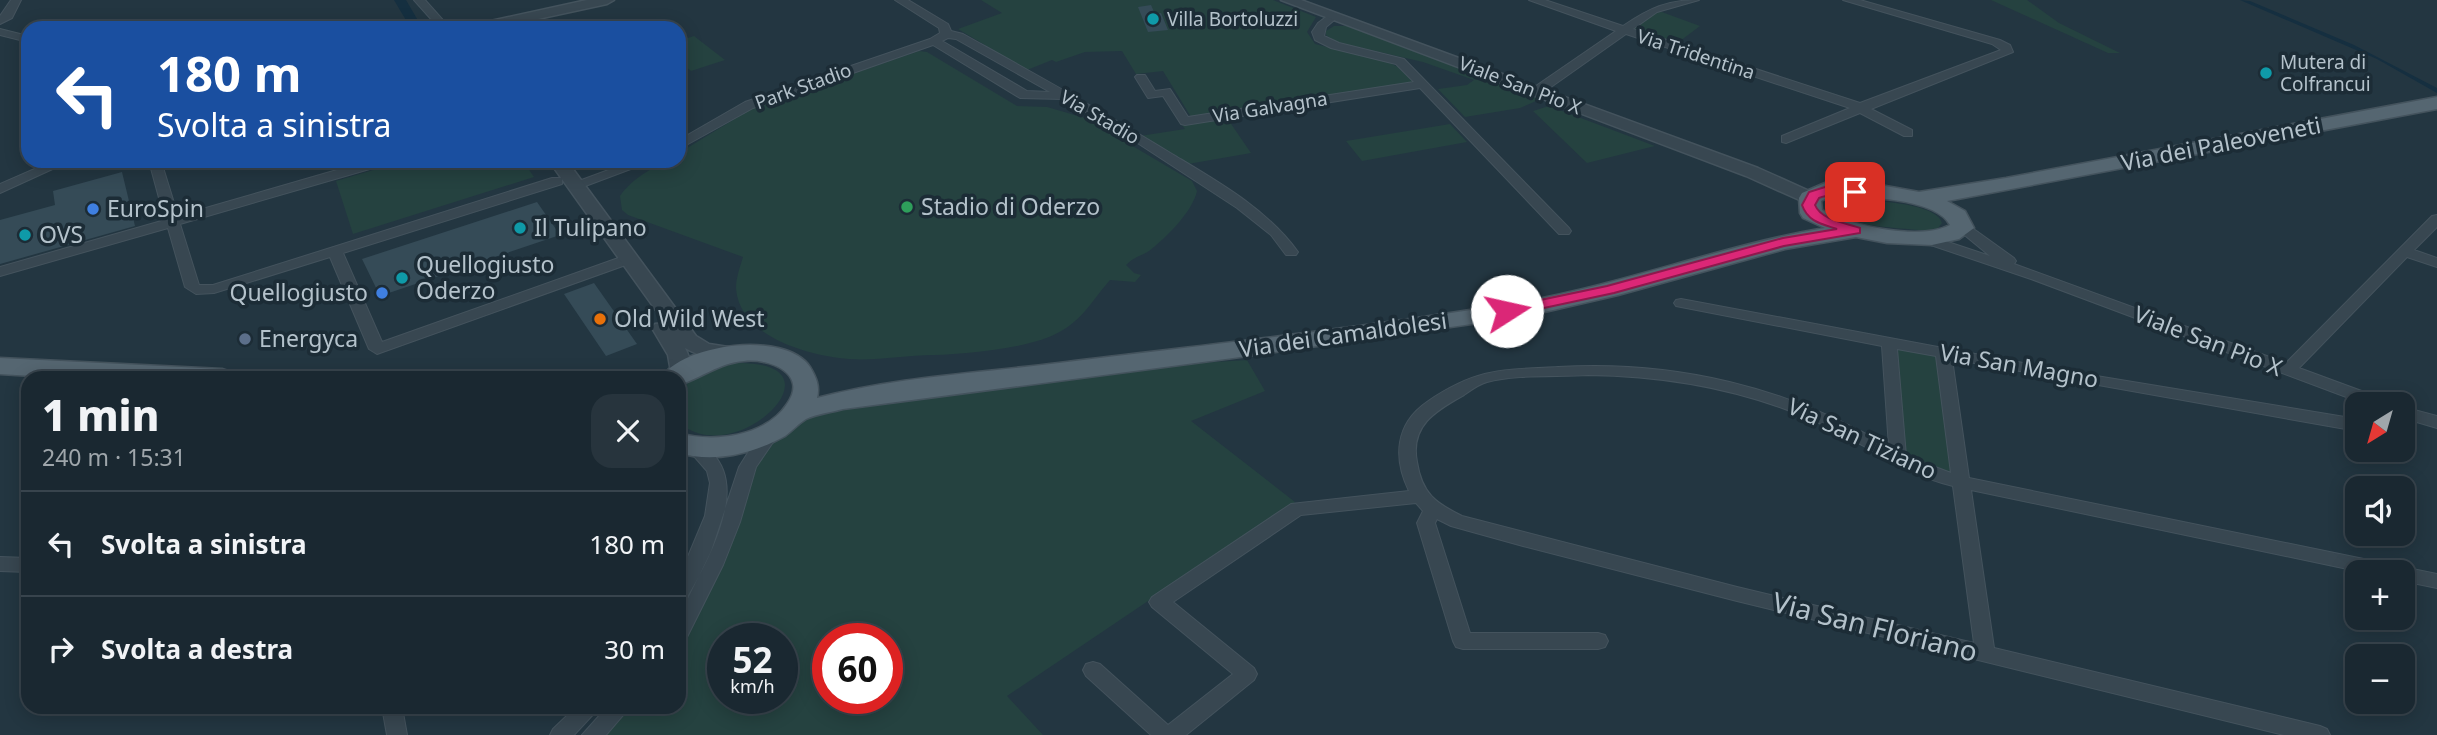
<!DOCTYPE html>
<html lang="it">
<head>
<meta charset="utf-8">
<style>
  body { margin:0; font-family:"Noto Sans",sans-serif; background:#27343d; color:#f1f3f6; height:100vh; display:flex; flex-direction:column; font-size:26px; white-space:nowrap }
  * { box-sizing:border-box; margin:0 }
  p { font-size:23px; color:#9fa6ab }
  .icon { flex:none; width:38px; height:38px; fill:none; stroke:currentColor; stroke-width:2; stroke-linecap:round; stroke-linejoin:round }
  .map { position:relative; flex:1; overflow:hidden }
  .details { position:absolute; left:21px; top:371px; width:665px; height:343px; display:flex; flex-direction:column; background:#1a2831; border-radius:21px; box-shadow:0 4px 18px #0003,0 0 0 2px #38444d }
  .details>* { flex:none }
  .top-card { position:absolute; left:21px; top:21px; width:665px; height:147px; border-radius:21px; box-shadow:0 4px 18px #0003,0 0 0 2px #38444d; background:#1a4fa0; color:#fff; overflow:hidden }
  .needle { width:46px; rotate:217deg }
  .tools { position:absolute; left:2345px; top:392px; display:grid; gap:14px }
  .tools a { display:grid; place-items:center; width:70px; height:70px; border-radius:14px; background:#1a2831; box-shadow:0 4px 18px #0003,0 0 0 2px #38444d; font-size:35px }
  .speed { position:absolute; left:707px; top:623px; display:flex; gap:14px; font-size:35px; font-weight:700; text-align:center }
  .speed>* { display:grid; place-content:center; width:91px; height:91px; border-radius:50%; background:#1a2831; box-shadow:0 4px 18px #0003,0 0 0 2px #38444d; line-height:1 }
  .speed small { font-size:18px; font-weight:400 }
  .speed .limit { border:10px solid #d22; background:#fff; color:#111 }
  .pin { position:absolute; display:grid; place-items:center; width:60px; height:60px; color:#fff; margin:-30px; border-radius:14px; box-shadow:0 4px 10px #0006 }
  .me { position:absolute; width:77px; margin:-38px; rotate:80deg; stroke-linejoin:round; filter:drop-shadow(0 0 5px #0008) }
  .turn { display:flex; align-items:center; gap:24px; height:147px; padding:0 21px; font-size:32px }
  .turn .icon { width:91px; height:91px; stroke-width:2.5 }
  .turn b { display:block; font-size:49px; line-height:60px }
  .round { display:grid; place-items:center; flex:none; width:74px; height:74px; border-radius:21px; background:#27343d }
  .headline { display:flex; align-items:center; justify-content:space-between; height:119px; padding:0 21px }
  h1 { font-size:42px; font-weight:800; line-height:52px }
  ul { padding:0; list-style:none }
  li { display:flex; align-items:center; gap:21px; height:105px; padding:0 21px; border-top:2px solid #38444d }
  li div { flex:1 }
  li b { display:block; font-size:26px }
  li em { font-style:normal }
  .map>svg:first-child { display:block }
  .green { fill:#254240; fill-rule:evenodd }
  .water { fill:#152f40 }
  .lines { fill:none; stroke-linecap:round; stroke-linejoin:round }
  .canal { fill:#152f40; fill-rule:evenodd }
  .building { fill:#354b57 }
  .minor-casing { stroke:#44535d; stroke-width:2 }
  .tertiary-casing { stroke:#44535d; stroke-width:3 }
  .primary-casing { stroke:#44535d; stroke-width:3 }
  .minor { fill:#384751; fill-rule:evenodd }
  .tertiary { fill:#384751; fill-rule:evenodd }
  .primary { fill:#556671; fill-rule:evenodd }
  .route { fill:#db2777; stroke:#8e194d; stroke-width:2 }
  .culture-dot { fill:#0f9aa8; stroke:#1c2c36; stroke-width:2.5 }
  .leisure-dot { fill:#2e9e5b; stroke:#1c2c36; stroke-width:2.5 }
  .shop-dot { fill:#3f7fe0; stroke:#1c2c36; stroke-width:2.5 }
  .food-dot { fill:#e8710a; stroke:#1c2c36; stroke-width:2.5 }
  .service-dot { fill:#5c6f8a; stroke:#1c2c36; stroke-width:2.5 }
  .labels { text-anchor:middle; stroke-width:7; stroke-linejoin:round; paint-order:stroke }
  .far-poi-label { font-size:19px; fill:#b4c2cb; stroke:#1c2c36; text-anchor:start }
  .far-street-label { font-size:19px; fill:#b4c2cb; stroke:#1c2c36 }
  .street-label { font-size:23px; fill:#b4c2cb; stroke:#1c2c36 }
  .poi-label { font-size:23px; fill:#b4c2cb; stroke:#1c2c36; text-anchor:start }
  .near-street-label { font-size:28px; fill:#b4c2cb; stroke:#1c2c36 }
</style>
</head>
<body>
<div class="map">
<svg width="2437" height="735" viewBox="0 0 2437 735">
  <rect width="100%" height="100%" fill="#233641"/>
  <path class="green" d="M981 0H1273L1316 17 1307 32 1315 44 1388 62 1398 67 1413 82 1191 117 1163 71 1136 74 1122 51 1085 52 1056 62 1052 60 1027 70 958 29 1002 13Z
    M1991 0H2027L2059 23 2120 53H2108Z
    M1659 11 1700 26 1676 44 1632 29Z
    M1334 26H1350L1543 98 1520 108 1465 117 1438 89 1467 85 1474 80 1423 62 1336 42 1326 35V31Z
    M694 36 725 60 691 71 679 61V41Z
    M919 51 927 52 1017 106 1047 107 1085 118 1192 181 1197 191C1193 211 1166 238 1149 251 1141 256 1134 257 1126 265L1134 273 1141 275 1135 282 1110 280C1089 304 1081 324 1049 337 1018 349 967 354 934 355 905 355 877 361 849 359 809 356 739 337 736 288 736 278 740 267 743 257L628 215 622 210 620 196C632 179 658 161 679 161V153L751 109Z
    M1549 106 1655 146 1587 163 1533 111Z
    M1227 118 1251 153 1188 164 1140 136 1185 129 1182 125Z
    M1450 124 1467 142 1362 161 1346 141Z
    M404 161H523L534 177 353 234 336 181Z
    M1837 198C1859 200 1937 201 1942 223L1938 228 1929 231C1905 228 1838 227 1825 207L1829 200Z
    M1889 342 1943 352 1961 482 1898 459Z
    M1247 360 1265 391 1191 421 1295 502 1007 696 1043 735H592L620 707H679V634L743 472 795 413 1088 370ZM723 639H782V698H723ZM828 639H887V698H828Z
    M733 363C854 359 733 474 679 422V391L699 374Z"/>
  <path class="water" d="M2240 0 2250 1 2354 45 2437 88V93L2377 59Z"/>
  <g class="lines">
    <path class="canal" d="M394 0H406L420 24 418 27H410Z"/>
  </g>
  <path class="building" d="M1151 5 1155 14 1161 13 1168 30 1148 32 1138 7Z
    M122 172 135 226 0 264V220L55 205 53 191Z
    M537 202 560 235 380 296 362 259Z
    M594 283 637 344 606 356 564 294Z"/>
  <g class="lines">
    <defs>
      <path id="minor" d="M11 0H21L12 18 0 24V16Z
        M414 0H425L450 28H439Z
        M895 0H908L948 24 951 31 963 34C1033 73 1104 112 1172 154 1217 181 1267 209 1298 252L1296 255H1286L1271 235 1237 208 1136 142 1063 99 1020 98 933 45 753 108 679 149V140L745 102 930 39 940 33 939 28ZM948 38 956 39 1050 92 1027 91 942 41Z
        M1529 0H1545L1623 26C1650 8 1667 0 1699 0L1657 12 1633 29 1860 103 2001 50 1992 44 1843 0H1860L2000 40 2010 45 2013 52 1871 109 1912 130V136H1904L1860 113 1786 143 1782 142V136L1850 108 1626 34 1541 94H1533V88L1616 31Z
        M1330 14 1339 16 1326 27 1324 36 1339 43 1404 59 1569 228 1571 231 1569 234H1559L1420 88 1185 125 1181 124 1163 96 1148 98 1135 77 1137 75H1145L1155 91 1170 89 1188 117 1414 82 1396 64 1331 48 1315 40 1312 32 1318 23Z
        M0 29 28 36V42L0 35Z
        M53 161H70L0 193V184Z
        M149 161H161L178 216 368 161H388L387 164 180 224 199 285H213L552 178H562V184L343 253 382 342 624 256H634L636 259 634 262 377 354 369 349 330 257 214 293 196 294 185 287 168 228 0 276V267L165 220Z
        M633 161H652L580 188H570L568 185Z
        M2437 215V227L2414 250 2437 258V267L2407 257 2299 368 2386 400 2388 404H2365L2031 279 1919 241 1917 238 1924 234 1990 256 1956 228 1963 224 1968 225 2014 258 2016 261 2014 264 2286 363 2432 216Z
        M1681 299 2072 372 2357 419V431L1952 359 1969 478 2437 574V588L2403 581V572H2362L1971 490 1994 648 2320 726 2327 729 2330 735H2284L1737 601 1523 546 1451 526 1437 519 1435 523 1470 633H1598L1605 635 1608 641 1605 647 1598 649H1463L1456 647 1453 641 1417 523 1423 511 1416 503 1301 515 1173 602 1254 668 1257 674 1254 680 1186 735H1151L1086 676 1083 670 1086 664 1093 662 1100 664 1168 725 1233 674 1152 607 1149 602 1152 597 1291 504 1409 491C1393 458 1395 424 1427 402 1477 368 1501 370 1558 367 1675 360 1788 387 1889 447L1882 346 1676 306 1674 303 1676 300ZM1897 349 1936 356 1951 473 1906 456ZM1588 375C1672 376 1752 391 1828 427 1872 448 1904 474 1953 486L1974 643 1737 587 1462 516C1436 503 1422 494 1417 462 1410 426 1435 411 1464 395 1471 390 1479 384 1487 382 1516 374 1558 377 1588 375Z
        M2403 407 2437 416V428L2403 418Z
        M770 429 778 435 756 467 740 522 723 565 686 639 679 642V617L711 551 739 467 754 443 764 431Z
        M694 441C701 443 706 448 712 453 749 490 707 563 686 599L679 601V578L705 516 710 483 707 471 686 447 688 443Z
        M0 557 28 558V572L0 571Z
        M382 707H402L407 735H387Z
        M576 707H600L574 735H550L553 729Z
        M607 707H630L606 735H582Z"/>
      <path id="tertiary" d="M587 0H614L607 4 496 28H440L442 25 461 21 472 25Z
        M1281 0H1301L1758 168 1816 194 1819 198 1816 202H1804L1746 176Z
        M549 161H567L696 336 709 344 741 349 744 354 741 359C724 363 701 357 685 348 690 358 694 369 687 379L680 381 679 378H672L668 355 652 328 655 324 665 323Z"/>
      <path id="primary" d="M2437 97V109L1947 201 1965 211 1974 228 1959 239 1932 245 1887 243 1856 237 1785 249 1618 295 1527 316 1233 358 843 409C832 412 816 414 806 419 799 423 792 431 785 436 753 454 714 463 679 453V433C713 443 765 437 787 404 809 373 769 358 744 361 719 363 701 378 679 385V378H661C682 344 785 330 810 367 816 377 820 386 817 398 895 377 979 373 1059 363 1214 344 1372 327 1526 301 1627 283 1724 245 1825 228L1803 218 1800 213 1799 198 1802 193 1825 183 1880 185 1919 192 2006 178ZM1829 197C1858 196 1935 197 1950 225 1919 241 1852 226 1822 210L1821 201Z
        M0 358 222 369 231 372 235 378H65L0 374Z"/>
    </defs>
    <use href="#minor" class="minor-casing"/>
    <use href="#tertiary" class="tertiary-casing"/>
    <use href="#primary" class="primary-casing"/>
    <use href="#minor" class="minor"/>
    <use href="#tertiary" class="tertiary"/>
    <use href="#primary" class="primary"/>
  </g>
  <path class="route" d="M1825 187 1860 189 1862 192C1851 200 1833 192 1819 198L1815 205C1821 220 1846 223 1860 228V233L1784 246 1614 293 1507 316 1499 311 1502 308 1607 286 1783 238 1837 229C1822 224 1808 222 1802 205L1809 192Z"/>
  <g class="culture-dot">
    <circle cx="1153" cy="19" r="7"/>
    <circle cx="2266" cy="73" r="7"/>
    <circle cx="520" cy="228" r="7"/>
    <circle cx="25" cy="235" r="7"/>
    <circle cx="402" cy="278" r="7"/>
  </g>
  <circle class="leisure-dot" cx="907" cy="207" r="7"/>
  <g class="shop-dot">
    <circle cx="93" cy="209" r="7"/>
    <circle cx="382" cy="293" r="7"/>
  </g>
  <circle class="food-dot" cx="600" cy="319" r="7"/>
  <circle class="service-dot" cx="245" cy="339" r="7"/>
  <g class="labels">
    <g class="far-poi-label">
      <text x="1167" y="26">Villa Bortoluzzi</text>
      <text x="2280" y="69">Mutera di<tspan x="2280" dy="22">Colfrancui</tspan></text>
    </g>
    <g class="far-street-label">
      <text transform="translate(1696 54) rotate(18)" y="7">Via Tridentina</text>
      <text transform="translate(1520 85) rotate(21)" y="7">Viale San Pio X</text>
      <text transform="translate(803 86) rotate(-20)" y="7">Park Stadio</text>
      <text transform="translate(1270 107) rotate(-9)" y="7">Via Galvagna</text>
      <text transform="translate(1100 117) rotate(30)" y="7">Via Stadio</text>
    </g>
    <g class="street-label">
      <text transform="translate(2221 144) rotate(-11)" y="8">Via dei Paleoveneti</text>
      <text transform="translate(1343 335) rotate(-8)" y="8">Via dei Camaldolesi</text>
      <text transform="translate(2208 341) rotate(21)" y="8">Viale San Pio X</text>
      <text transform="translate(2019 366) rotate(10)" y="8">Via San Magno</text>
      <text transform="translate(1862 439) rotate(25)" y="8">Via San Tiziano</text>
    </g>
    <g class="poi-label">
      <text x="921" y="215">Stadio di Oderzo</text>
      <text x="107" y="217">EuroSpin</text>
      <text x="534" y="236">Il Tulipano</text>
      <text x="39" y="243">OVS</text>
      <text x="416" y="273">Quellogiusto<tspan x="416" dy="26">Oderzo</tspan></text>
      <text x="368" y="301" text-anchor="end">Quellogiusto</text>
      <text x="614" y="327">Old Wild West</text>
      <text x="259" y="347">Energyca</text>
    </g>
    <g class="near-street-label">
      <text transform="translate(1875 627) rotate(14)" y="10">Via San Floriano</text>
    </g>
  </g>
</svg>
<div class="tools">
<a><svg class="needle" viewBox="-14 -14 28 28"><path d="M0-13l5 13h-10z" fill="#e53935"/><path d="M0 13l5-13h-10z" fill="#9fa6ab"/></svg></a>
<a><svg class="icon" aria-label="sound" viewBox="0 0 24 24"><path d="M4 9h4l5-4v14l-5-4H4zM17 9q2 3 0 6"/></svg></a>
<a>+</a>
<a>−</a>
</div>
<div class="speed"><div>52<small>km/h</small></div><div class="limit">60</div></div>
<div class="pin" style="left:1855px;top:192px;background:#d93025"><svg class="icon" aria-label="arrive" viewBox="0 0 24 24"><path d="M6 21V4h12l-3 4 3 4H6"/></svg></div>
<svg class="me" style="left:1507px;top:311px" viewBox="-20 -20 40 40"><circle r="19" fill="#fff"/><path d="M0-13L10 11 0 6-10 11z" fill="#db2777"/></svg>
<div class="top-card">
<div class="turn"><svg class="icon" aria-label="left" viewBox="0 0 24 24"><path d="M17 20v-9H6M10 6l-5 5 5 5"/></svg><div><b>180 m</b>Svolta a sinistra</div></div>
</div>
<section class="details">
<div class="headline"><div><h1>1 min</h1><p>240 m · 15:31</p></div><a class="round"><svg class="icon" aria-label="close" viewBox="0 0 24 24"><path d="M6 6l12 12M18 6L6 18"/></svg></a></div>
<ul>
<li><svg class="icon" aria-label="left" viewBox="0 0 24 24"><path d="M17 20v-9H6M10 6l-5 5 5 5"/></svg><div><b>Svolta a sinistra</b></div><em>180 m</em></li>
<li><svg class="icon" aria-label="right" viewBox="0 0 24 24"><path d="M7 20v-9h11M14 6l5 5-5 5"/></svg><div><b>Svolta a destra</b></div><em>30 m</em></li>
</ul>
</section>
</div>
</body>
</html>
